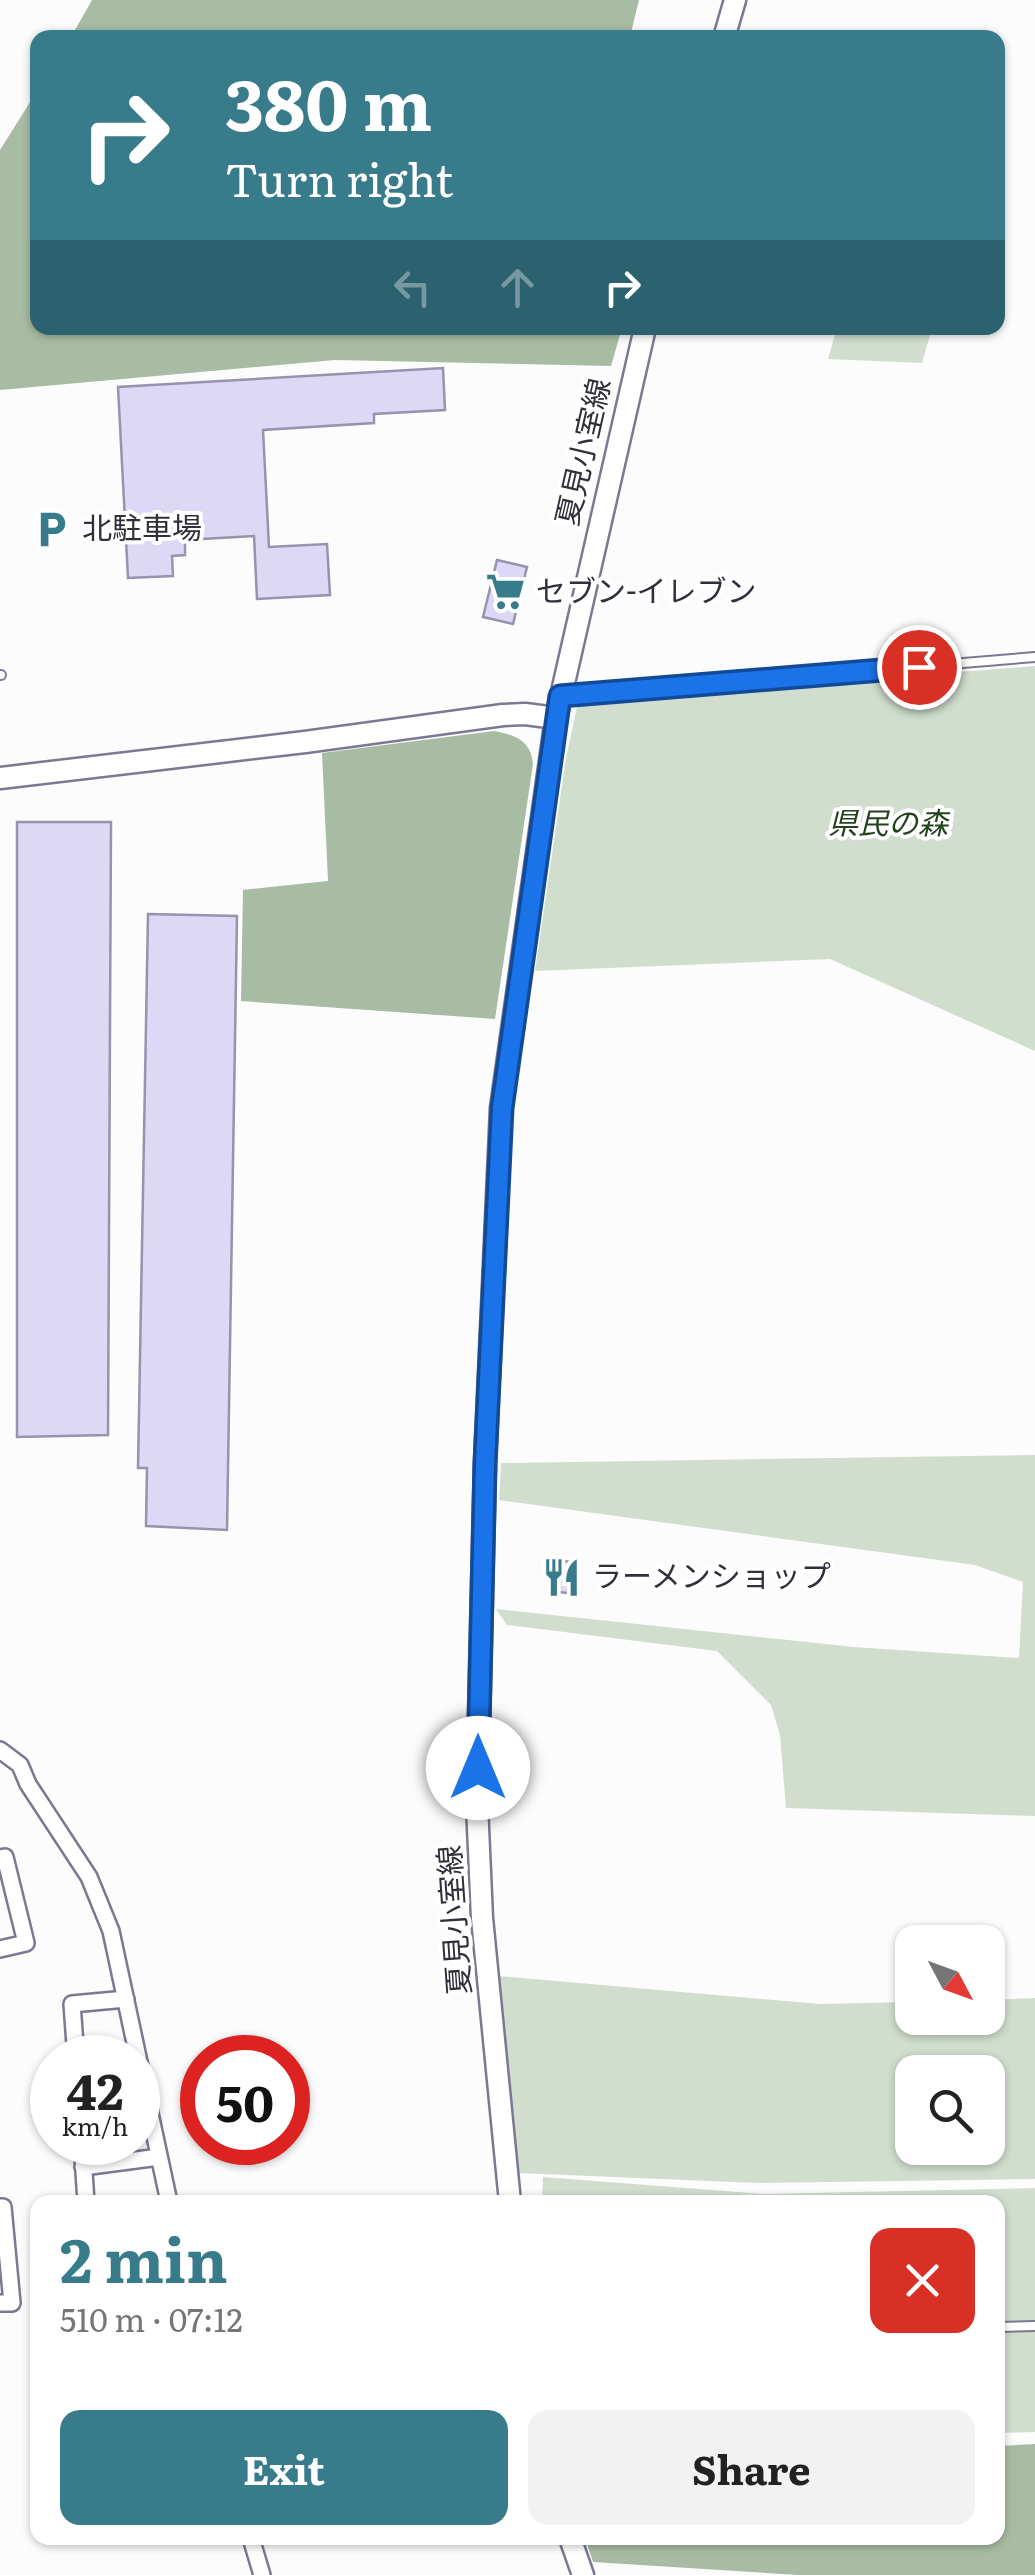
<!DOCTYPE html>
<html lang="en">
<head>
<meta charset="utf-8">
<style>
  body { margin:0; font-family:Literata,"Noto Sans JP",serif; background:#f2f2f2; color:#222; height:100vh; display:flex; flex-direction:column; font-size:38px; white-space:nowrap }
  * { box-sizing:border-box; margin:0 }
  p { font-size:32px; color:#767676 }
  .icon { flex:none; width:55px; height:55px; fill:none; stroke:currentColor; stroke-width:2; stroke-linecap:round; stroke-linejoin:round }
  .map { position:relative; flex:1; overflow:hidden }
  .side { position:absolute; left:30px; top:2195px; width:975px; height:350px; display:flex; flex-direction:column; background:#fff; border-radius:20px; box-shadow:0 2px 8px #0004 }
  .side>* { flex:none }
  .banner { position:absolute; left:30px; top:30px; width:975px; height:305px; border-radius:20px; box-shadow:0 2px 8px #0004; background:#387b8b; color:#fff; overflow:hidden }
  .needle { width:65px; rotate:131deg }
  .tools { position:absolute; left:895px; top:1925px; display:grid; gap:20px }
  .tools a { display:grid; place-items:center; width:110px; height:110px; border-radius:20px; background:#fff; box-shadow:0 2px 8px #0004; font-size:50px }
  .speed { position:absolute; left:30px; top:2035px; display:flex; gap:20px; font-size:50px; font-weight:700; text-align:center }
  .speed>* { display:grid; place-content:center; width:130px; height:130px; border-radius:50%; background:#fff; box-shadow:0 2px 8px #0004; line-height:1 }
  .speed small { font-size:25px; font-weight:400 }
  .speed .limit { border:15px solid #d22; background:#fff; color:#111 }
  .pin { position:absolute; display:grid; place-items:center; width:85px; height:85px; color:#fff; margin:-42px; border:5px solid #fff; border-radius:50%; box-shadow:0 2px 10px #0007 }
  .me { position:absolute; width:110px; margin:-55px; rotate:0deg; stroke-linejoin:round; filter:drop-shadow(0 0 8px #0008) }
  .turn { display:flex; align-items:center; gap:35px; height:210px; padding:0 30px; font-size:45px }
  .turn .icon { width:130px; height:130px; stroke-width:2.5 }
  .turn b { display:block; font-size:70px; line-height:85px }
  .lanes { display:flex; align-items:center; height:95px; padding:0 30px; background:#0003; justify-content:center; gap:50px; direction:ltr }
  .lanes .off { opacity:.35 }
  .round { display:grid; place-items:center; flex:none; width:105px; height:105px; border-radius:20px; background:#f2f2f2 }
  .head { display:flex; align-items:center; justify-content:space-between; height:170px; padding:0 30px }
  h1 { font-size:60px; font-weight:700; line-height:75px; color:#387b8b }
  .primary-button { display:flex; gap:20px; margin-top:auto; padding:20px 30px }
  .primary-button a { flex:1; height:115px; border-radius:20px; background:#387b8b; color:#fff; font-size:40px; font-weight:700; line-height:115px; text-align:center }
  .primary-button a+a { background:#f2f2f2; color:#222 }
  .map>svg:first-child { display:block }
  .green { fill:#d1dece; fill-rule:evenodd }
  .forest { fill:#a8bca3 }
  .building { fill:#ddd8f6; stroke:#9792ae; stroke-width:2.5 }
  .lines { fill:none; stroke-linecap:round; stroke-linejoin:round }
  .lane-casing { stroke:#7c7893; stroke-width:12 }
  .street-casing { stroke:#7c7893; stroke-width:20 }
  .secondary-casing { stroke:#7c7893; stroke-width:25 }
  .lane { stroke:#fff; stroke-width:8 }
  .street { stroke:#fff; stroke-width:15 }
  .secondary { stroke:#fff; stroke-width:20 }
  .route-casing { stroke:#114b97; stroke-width:25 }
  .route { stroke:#1a73e8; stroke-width:18 }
  .labels { text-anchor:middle; stroke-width:8; stroke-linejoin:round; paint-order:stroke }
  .street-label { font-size:30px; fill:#312f3b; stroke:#fff }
  .poi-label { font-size:30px; fill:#312f3b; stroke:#fff; text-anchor:start }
  .park-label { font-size:30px; font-style:italic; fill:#24421c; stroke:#fff }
</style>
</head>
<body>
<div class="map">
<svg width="1035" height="2575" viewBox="0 0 1035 2575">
  <rect width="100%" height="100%" fill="#fcfcfc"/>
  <path class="green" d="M837 328H932L922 363 828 359Z
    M1035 666V1051L830 959 535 971 566 758 577 707 583 702Z
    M1035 1455V1816L786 1808 780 1735 771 1705 717 1651 507 1625 496 1609 854 1647 1019 1658 1023 1582 975 1565 499 1500 501 1463Z
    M498 1976 820 2004 912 2002V2018H988V2000L1035 1998V2179L758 2183 518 2173ZM988 2072V2148H912V2072Z
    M543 2177 764 2194 1035 2188V2432L998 2433V2202H542Z"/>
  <path class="forest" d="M92 0H639L630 37H71Z
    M37 91 38 328H622L611 366 335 360 0 390V150Z
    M494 731C515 735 531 740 533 764L495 1019 241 1001 243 890 328 881 322 753Z
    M1035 2444V2575H798L593 2562 585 2538H998V2446Z"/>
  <path class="building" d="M443 368 445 410 374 414V423L263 430 269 547 327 544 330 595 257 599 254 536 185 540V555L172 556 173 576 128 578 118 387Z
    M497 560 527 567 513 624 483 617Z
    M17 822H111L108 1435 17 1437Z
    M148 914 237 916 227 1530 146 1526 147 1468H138Z
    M554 1560 572 1562 568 1593 550 1591Z"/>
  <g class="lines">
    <defs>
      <path id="lane" d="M0 675H1
        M561 696 1035 657
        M998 2327 1035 2326"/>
      <path id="street" d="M0 1750 20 1765 28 1784 89 1877 111 1931 169 2202
        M0 1858 5 1857 26 1943 0 1949
        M76 2058 72 2004 126 1999
        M82 2142 86 2202
        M83 2167 159 2157
        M0 2207H3L12 2303H0
        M251 2538 262 2575"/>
      <path id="secondary" d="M724 38 735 0
        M0 778 305 742 503 715 525 714 556 718
        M510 2202 482 1918 477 1805 485 1463 501 1108 556 718 645 328
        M570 2538 583 2575"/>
    </defs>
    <use href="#lane" class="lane-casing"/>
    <use href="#street" class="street-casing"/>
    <use href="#secondary" class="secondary-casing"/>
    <use href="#lane" class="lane"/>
    <use href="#street" class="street"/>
    <use href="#secondary" class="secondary"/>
  </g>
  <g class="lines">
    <defs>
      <path id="route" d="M478 1768 485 1464 502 1108 560 696 919 667"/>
    </defs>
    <use href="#route" class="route-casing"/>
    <use href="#route" class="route"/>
  </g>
  <defs>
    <symbol id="parking-bare" viewBox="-9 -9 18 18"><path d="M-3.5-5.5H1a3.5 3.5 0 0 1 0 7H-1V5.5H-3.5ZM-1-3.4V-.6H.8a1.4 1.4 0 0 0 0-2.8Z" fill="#387b8b" stroke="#fff" stroke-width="2.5" paint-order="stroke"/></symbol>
    <symbol id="supermarket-bare" viewBox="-9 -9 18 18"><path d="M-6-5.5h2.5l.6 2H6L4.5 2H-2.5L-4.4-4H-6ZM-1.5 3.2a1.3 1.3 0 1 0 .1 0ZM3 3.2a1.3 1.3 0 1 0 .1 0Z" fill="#387b8b" stroke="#fff" stroke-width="2.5" paint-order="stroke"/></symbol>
    <symbol id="restaurant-bare" viewBox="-9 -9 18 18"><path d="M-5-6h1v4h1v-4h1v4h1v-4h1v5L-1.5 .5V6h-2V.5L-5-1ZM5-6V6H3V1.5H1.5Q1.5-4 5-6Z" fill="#387b8b" stroke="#fff" stroke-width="2.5" paint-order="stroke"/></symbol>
  </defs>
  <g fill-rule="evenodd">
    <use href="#parking-bare" x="24" y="502" width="55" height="55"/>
    <use href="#supermarket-bare" x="478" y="564" width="55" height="55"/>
    <use href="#restaurant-bare" x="534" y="1550" width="55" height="55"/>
  </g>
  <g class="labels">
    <g class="street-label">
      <text transform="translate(584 452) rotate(-77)" y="10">夏見小室線</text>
      <text transform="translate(455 1920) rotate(-94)" y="10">夏見小室線</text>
    </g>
    <g class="poi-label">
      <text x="82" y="539">北駐車場</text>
      <text x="536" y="602">セブン-イレブン</text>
      <text x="592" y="1587">ラーメンショップ</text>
    </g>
    <g class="park-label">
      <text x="888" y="834">県民の森</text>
    </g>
  </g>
</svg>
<div class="tools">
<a><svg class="needle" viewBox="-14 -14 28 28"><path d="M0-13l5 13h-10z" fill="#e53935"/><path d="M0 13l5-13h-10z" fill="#767676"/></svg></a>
<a><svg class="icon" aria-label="search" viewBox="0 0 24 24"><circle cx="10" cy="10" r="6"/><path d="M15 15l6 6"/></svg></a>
</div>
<div class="speed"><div>42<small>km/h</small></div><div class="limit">50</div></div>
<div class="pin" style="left:919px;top:667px;background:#d93025"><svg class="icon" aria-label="arrive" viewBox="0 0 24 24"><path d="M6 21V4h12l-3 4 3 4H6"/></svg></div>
<svg class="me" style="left:478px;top:1768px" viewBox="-20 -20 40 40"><circle r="19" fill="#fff"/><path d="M0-13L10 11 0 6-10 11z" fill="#1a73e8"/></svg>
<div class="banner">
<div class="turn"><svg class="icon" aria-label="right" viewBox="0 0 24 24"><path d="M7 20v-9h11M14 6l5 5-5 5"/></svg><div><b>380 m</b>Turn right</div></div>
<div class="lanes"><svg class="icon off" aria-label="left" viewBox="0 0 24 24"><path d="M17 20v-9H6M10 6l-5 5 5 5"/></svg><svg class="icon off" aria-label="ahead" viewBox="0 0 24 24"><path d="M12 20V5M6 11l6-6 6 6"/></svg><svg class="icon" aria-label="right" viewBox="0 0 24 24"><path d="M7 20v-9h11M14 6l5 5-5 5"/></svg></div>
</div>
<section class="side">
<div class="head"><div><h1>2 min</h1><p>510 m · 07:12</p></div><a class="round" style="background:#d93025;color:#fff"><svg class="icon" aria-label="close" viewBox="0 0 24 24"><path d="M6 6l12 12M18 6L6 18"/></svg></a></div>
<div class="primary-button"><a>Exit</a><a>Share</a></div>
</section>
</div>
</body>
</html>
